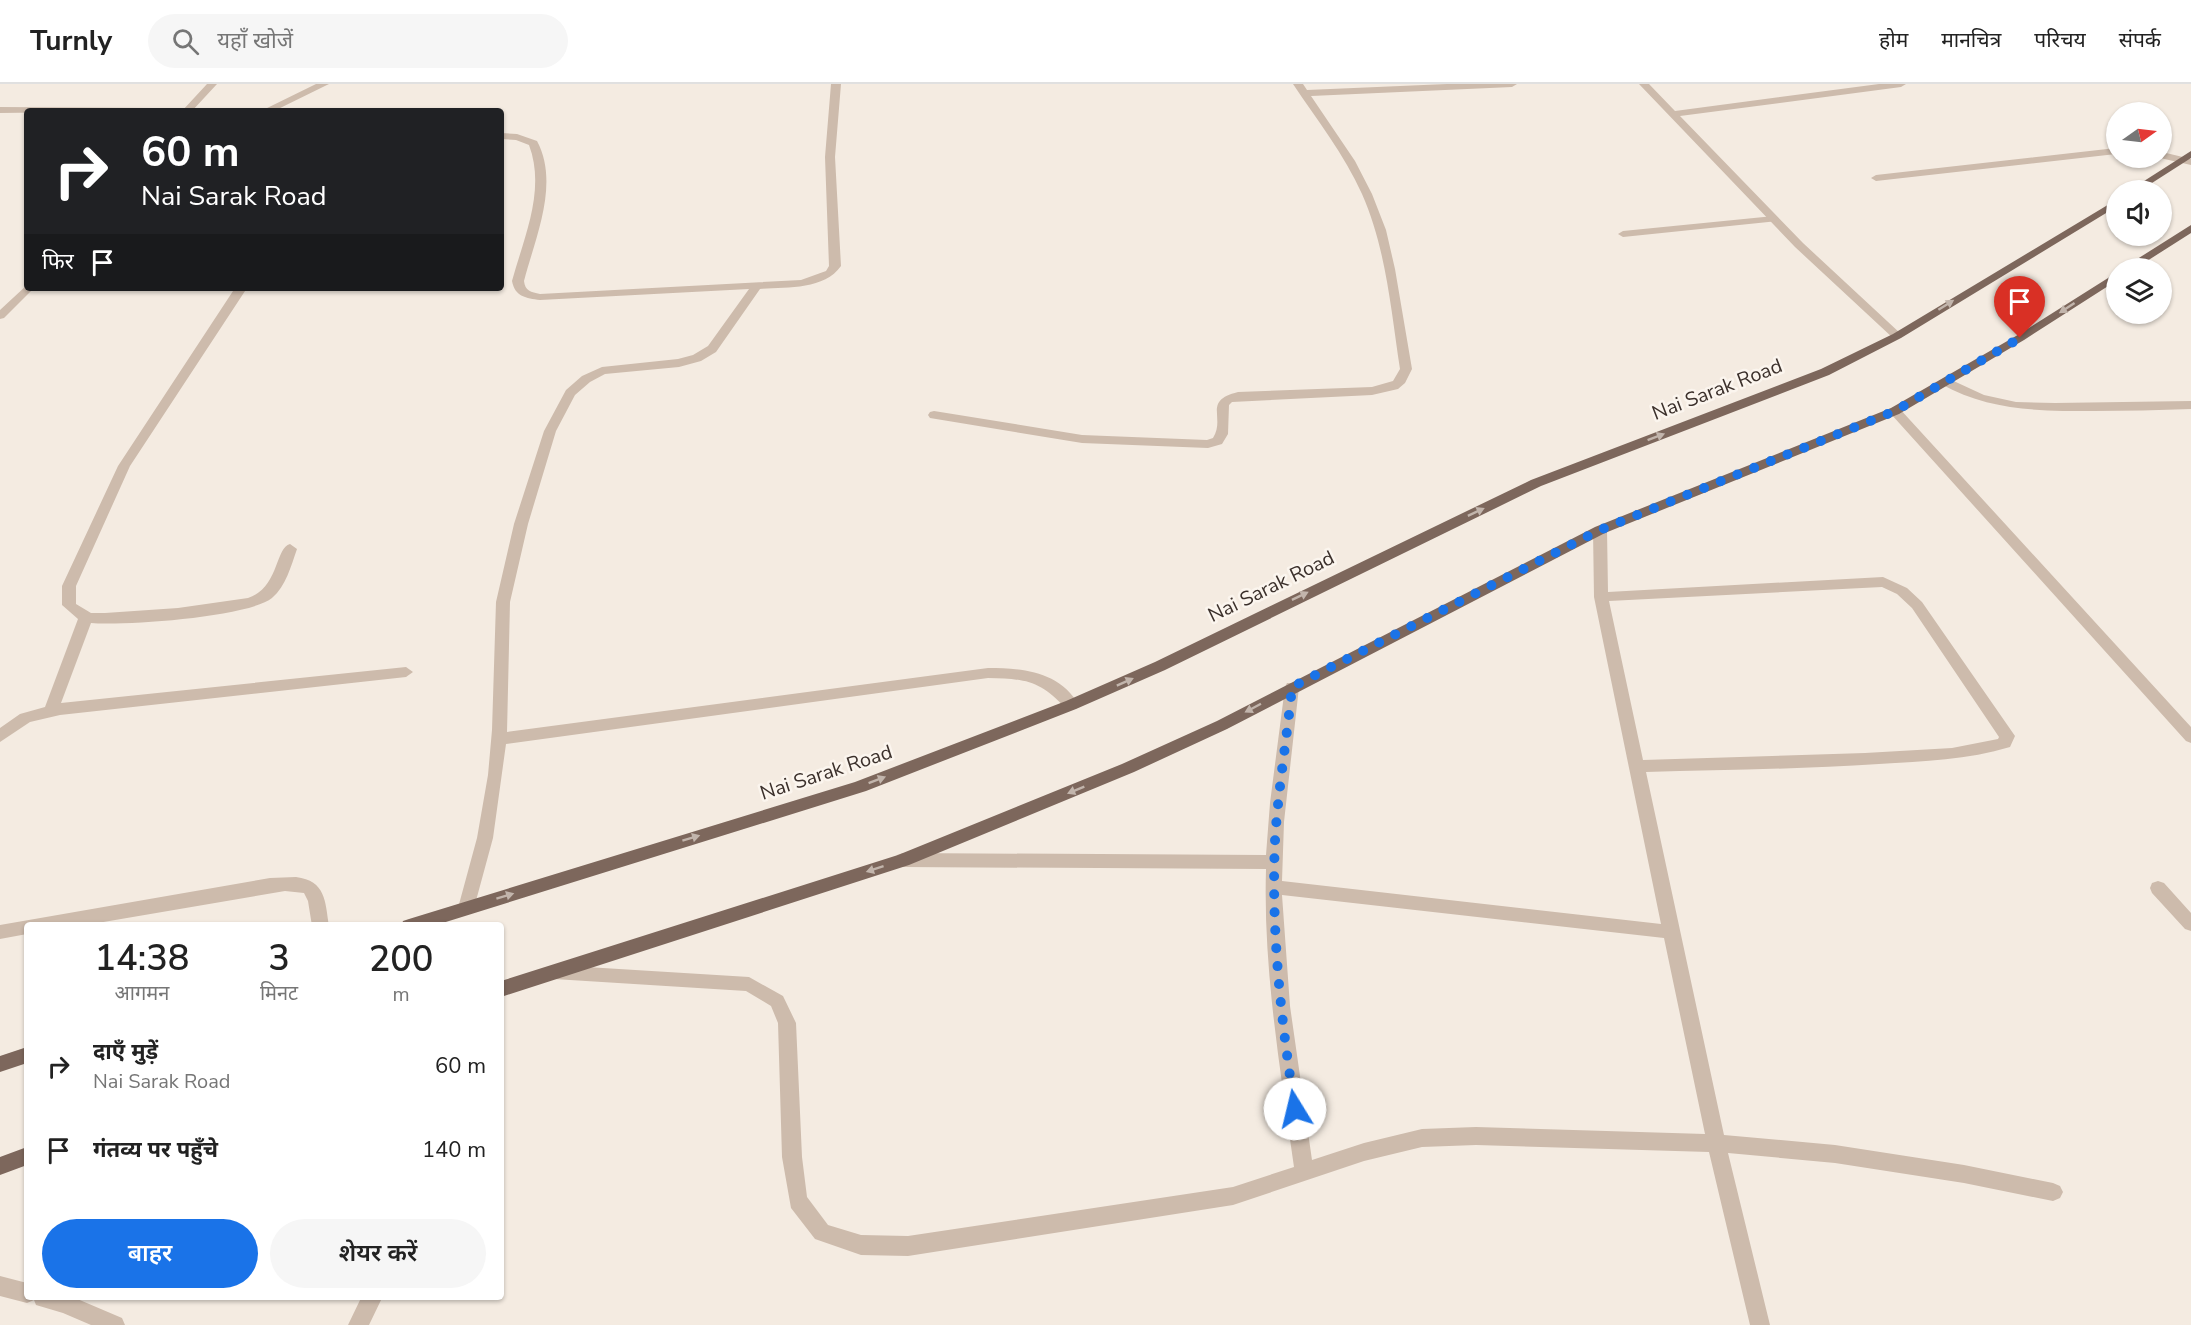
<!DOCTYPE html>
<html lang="hi">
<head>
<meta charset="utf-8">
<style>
  body { margin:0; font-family:"Nunito Sans","Noto Sans Devanagari",sans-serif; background:#f6f6f6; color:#222; height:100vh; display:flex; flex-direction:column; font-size:22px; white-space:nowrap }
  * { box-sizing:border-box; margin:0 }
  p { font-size:20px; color:#767676 }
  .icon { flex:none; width:33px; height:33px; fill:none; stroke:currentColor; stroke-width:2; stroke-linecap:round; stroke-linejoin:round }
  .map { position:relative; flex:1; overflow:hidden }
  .drawer { position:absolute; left:24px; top:838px; width:480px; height:378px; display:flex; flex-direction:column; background:#fff; border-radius:6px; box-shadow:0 2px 4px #0004 }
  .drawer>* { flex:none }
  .guide { position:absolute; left:24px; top:24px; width:480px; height:183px; border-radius:6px; box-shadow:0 2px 4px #0004; background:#202124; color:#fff; overflow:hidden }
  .needle { width:39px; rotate:76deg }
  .tools { position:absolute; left:2106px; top:18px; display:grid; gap:12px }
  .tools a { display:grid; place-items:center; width:66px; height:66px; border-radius:50%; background:#fff; box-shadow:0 2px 4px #0004; font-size:30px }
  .pin { position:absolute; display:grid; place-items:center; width:51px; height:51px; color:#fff; margin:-62px -26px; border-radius:50% 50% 50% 0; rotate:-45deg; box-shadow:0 0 6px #0007 }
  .pin .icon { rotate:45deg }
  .me { position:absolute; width:66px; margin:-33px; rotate:351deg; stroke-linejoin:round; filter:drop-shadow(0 0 4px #0008) }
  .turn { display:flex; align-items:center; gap:21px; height:126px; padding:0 18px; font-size:27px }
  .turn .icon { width:78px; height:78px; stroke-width:2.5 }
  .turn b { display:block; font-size:42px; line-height:51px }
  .then { display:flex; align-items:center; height:57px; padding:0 18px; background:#0003; gap:12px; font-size:22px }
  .eta { display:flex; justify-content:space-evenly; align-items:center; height:102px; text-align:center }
  .eta b { font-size:36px; font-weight:600; line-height:42px }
  .primary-button { display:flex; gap:12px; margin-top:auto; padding:12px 18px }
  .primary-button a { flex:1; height:69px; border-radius:36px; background:#1a73e8; color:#fff; font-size:24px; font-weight:600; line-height:69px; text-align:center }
  .primary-button a+a { background:#f6f6f6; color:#222 }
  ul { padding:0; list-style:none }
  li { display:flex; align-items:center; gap:18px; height:84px; padding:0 18px }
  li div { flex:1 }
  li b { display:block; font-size:22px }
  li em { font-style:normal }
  header { display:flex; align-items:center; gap:36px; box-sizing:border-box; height:84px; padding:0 30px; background:#fff; border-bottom:2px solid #e0e0e0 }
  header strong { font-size:28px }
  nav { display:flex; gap:33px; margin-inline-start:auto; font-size:21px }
  .search { width:420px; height:54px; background:#f6f6f6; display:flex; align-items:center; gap:15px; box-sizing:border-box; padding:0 21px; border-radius:33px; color:#767676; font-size:22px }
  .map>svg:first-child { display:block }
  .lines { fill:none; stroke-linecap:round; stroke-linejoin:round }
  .service { fill:#cdbbac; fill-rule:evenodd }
  .minor { fill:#cdbbac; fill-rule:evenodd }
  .primary { fill:#7d675c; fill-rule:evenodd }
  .oneway { fill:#c2b5ac }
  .route { stroke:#1a73e8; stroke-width:10; stroke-dasharray:0 18 }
  .labels { text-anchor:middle; stroke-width:5; stroke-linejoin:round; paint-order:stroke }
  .street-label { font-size:20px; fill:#3b302b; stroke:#fbf5ee }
</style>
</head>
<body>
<header>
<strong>Turnly</strong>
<div class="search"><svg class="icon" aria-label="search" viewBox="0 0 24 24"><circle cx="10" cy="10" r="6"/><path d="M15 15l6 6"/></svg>यहाँ खोजें</div>
<nav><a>होम</a><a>मानचित्र</a><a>परिचय</a><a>संपर्क</a></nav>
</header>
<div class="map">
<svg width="2191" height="1241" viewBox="0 0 2191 1241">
  <rect width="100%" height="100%" fill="#f4ebe1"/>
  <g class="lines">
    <path class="service" d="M1774 132 1779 135 1778 137 1623 153 1618 150 1623 147Z"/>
    <path class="minor" d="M207 0H217L192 27H182Z
      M316 0H329L274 27H261Z
      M831 0H841L835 73 841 182C824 206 787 203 760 205L716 268 701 277 679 283 605 290 590 298 575 311 556 347 528 440 510 518 507 648 988 584C1023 584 1059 587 1079 621L1076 625H1066C1040 596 1025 595 988 594L506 660 493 754 474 824 472 829 466 831 460 829 458 824 477 754 488 691 492 646 496 518 514 440 544 347 566 306 582 292 602 283 678 275 693 271 708 262 749 205 540 216C526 214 515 213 512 197 524 153 546 106 529 61L516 56 501 55V49L517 50 537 57C560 100 535 154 524 197 525 207 531 208 540 210L801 196 826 187 829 182 825 73Z
      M1293 0H1303L1307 6 1447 0H1517L1512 3 1311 12 1355 77 1372 110 1386 146 1395 185 1412 285 1405 299 1398 305 1372 311 1232 318 1229 321 1228 350 1222 360 1208 364 1082 359 930 334 928 331 930 328 934 327 1082 351 1207 356 1213 354C1226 333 1202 317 1238 308L1372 303 1393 297 1400 285C1391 226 1386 164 1362 110 1344 70 1317 36 1293 0Z
      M1639 0H1649L1675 27 1879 0H1906L1901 3 1680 32 1803 159 1901 250V254H1893L1795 163Z
      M0 23 154 24 159 27 0 29Z
      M2116 64V70L1876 97 1871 94 1876 91Z
      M2162 68 2191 75V81L2160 74Z
      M27 201V204H34L4 234 0 235V226Z
      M235 204H247L130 382 76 502V520L91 529H105L178 524 248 514C279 504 275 464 290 460L297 465C291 482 286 502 272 514 249 533 123 542 91 539L61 619 406 583 413 588 406 593 60 631 30 638 0 658V644L20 630 45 623 78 535 62 521V502L118 382Z
      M1945 293 1984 311 2016 318 2055 319 2191 317V325C2159 326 2126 327 2094 327 2040 327 1989 327 1941 300L1939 297Z
      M1895 323 1899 324 2191 643V659L2186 657 1891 330 1889 327 1891 324Z
      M1600 442 1607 446 1608 508 1883 493 1907 504 1922 518 2015 652 2010 663C1968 676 1924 677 1879 680 1801 685 1723 686 1646 688L1724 1051 1835 1061 1964 1081 2053 1099 2060 1102 2063 1108 2060 1114 2053 1117 1964 1099 1835 1079 1728 1069 1770 1241H1750L1709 1068 1476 1061 1422 1063 1364 1077 1233 1121 908 1172 861 1171 815 1155 791 1124 782 1073 778 939 771 922 746 907 554 895 548 893 545 888 548 883 554 881 749 893 783 912 796 939 802 1073 807 1113 828 1141 861 1151 908 1152 1233 1103 1294 1083C1280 984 1263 884 1266 785L903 783 897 781 895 776 897 771 903 769 1266 771 1270 719 1285 603 1287 599H1297L1299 603 1284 738 1282 797 1661 840 1594 513 1593 446ZM1882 503 1897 510 1912 524 1999 653 1998 655 1952 664 1865 669 1643 676 1609 517ZM1282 811 1664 854 1705 1050 1476 1043 1422 1045 1364 1059 1312 1076 1290 922Z
      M296 793C326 797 325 817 329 842H312L308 817 304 809 285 807 80 842H27V850L0 855V841L270 794Z
      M2158 797 2164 799 2191 829V847L2185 845 2152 809 2150 804 2152 799Z
      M0 1192 27 1199V1214H75L122 1234 125 1241H91L63 1229 36 1221 34 1216 27 1219 0 1212Z
      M361 1214H382L369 1241H348Z"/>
    <path class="primary" d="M2191 67V74L2141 106H2130Z
      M2116 116V123L1901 254 1829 291 1541 402 1165 586 1076 625 866 707 433 842H401L403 837 409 835 855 698 1066 617 1155 578 1531 396 1821 285 1893 250Z
      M2191 141V149L2136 184H2123Z
      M2116 189V197L2024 256 1899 330 1605 449 1227 645 1134 688 909 781 501 913V897L898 771 1122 680 1217 637 1595 443 1891 324 2016 252Z
      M27 963V979L0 988V972Z
      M27 1063V1081L0 1091V1073Z"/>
  </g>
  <defs><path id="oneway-solid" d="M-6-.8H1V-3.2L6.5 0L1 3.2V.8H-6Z" transform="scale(1.5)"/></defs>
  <g class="oneway">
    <use href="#oneway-solid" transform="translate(1946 221) rotate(-32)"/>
    <use href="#oneway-solid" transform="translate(2067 224) rotate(147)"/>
    <use href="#oneway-solid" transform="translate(1656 353) rotate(-21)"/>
    <use href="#oneway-solid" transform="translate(1476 428) rotate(-25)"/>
    <use href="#oneway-solid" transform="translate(1300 512) rotate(-26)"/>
    <use href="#oneway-solid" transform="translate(1125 598) rotate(-24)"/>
    <use href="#oneway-solid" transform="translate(1253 624) rotate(152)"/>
    <use href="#oneway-solid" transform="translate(877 696) rotate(-21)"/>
    <use href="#oneway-solid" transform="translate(1076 706) rotate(158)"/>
    <use href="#oneway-solid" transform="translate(691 754) rotate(-17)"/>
    <use href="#oneway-solid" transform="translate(875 785) rotate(162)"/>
    <use href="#oneway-solid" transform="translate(505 812) rotate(-17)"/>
  </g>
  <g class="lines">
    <path class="route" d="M1295 1025C1281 937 1271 846 1275 757 1278 706 1287 654 1292 603L1600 446 1895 327 2020 254"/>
  </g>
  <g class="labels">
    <g class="street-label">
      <text transform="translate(1717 305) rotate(-21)" y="7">Nai Sarak Road</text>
      <text transform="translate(1271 502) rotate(-26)" y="7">Nai Sarak Road</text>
      <text transform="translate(826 688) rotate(-18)" y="7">Nai Sarak Road</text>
    </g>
  </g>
</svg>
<div class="tools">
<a><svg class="needle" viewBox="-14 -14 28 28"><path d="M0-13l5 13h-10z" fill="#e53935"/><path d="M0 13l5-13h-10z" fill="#767676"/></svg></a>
<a><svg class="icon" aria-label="sound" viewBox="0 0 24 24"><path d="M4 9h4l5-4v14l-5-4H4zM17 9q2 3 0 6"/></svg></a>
<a><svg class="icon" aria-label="layers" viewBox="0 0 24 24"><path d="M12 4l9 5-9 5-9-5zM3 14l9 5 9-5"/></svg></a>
</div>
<div class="pin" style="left:2020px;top:254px;background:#d93025"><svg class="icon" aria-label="arrive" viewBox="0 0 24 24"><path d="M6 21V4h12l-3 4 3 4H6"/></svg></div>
<svg class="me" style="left:1295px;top:1025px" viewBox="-20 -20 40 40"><circle r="19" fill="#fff"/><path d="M0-13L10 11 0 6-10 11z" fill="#1a73e8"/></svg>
<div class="guide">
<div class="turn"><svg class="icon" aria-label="right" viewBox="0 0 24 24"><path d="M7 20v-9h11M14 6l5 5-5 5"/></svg><div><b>60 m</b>Nai Sarak Road</div></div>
<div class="then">फिर<svg class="icon" aria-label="arrive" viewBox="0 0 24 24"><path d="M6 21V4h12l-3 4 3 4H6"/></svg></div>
</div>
<section class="drawer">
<div class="eta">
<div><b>14:38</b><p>आगमन</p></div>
<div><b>3</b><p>मिनट</p></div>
<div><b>200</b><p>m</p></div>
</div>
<ul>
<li><svg class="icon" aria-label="right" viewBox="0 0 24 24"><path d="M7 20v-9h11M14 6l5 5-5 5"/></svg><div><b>दाएँ मुड़ें</b><p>Nai Sarak Road</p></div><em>60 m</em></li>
<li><svg class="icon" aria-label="arrive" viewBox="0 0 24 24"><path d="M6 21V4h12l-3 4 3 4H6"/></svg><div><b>गंतव्य पर पहुँचे</b></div><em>140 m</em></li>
</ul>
<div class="primary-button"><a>बाहर</a><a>शेयर करें</a></div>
</section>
</div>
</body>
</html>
